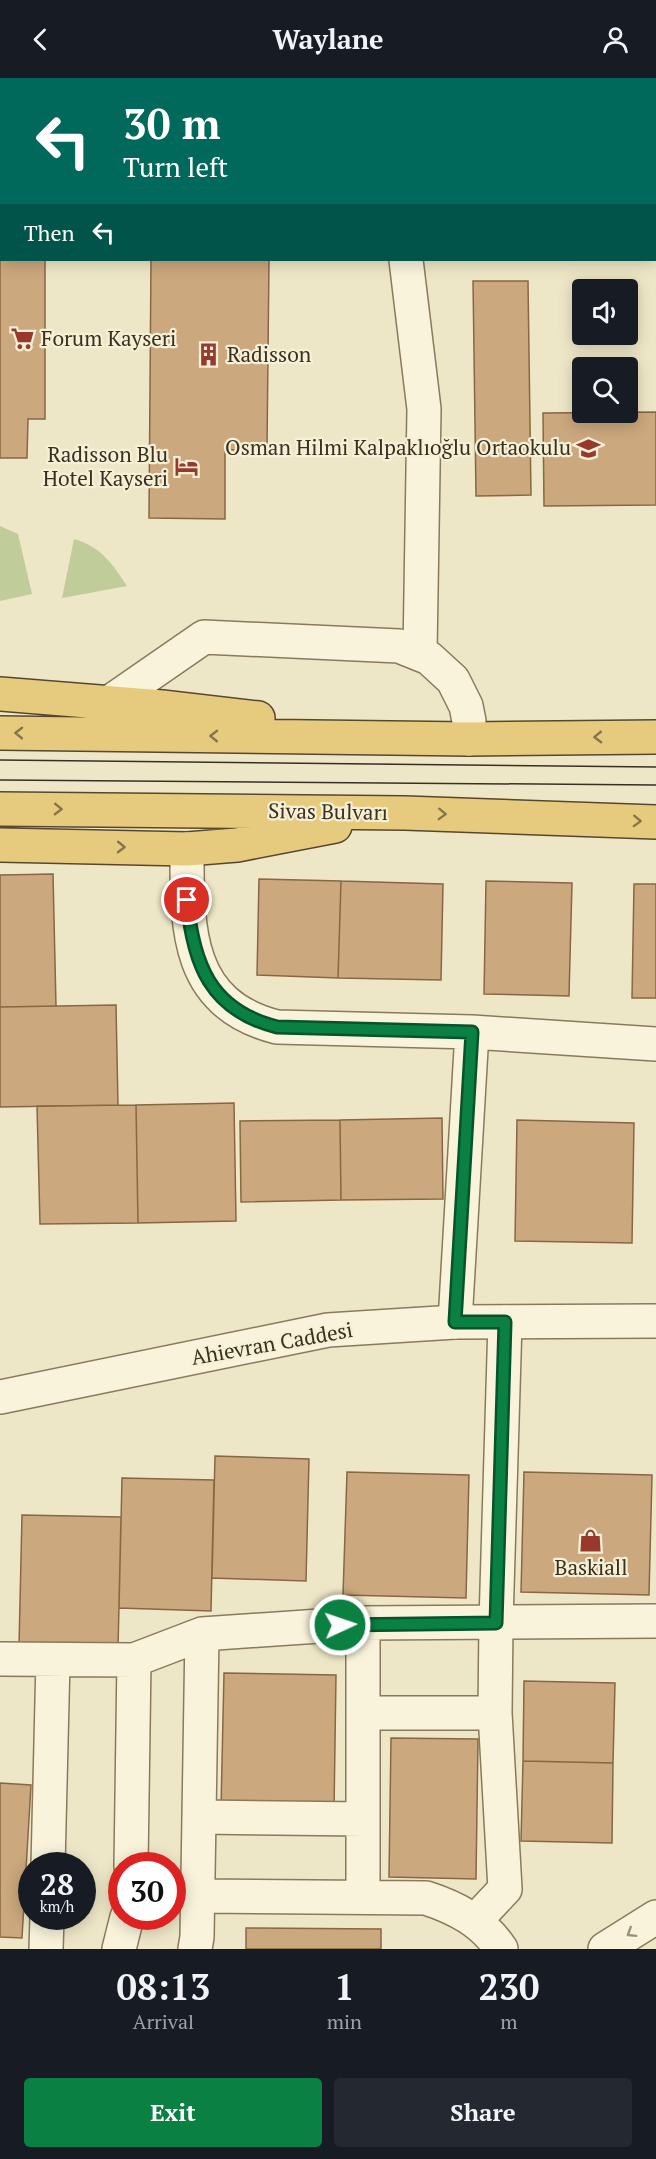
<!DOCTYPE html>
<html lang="en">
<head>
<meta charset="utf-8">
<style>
  body { margin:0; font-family:"PT Serif",serif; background:#242831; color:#f1f3f6; height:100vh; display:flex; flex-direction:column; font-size:22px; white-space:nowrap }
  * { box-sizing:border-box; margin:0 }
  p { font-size:20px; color:#9ea1a6 }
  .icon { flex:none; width:33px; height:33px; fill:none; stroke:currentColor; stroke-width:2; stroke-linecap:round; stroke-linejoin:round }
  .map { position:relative; height:1871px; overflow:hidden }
  .side { display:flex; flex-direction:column; background:#171b24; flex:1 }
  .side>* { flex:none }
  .hud { position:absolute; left:0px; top:0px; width:657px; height:183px; box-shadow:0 3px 15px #0003; background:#00695c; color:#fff; overflow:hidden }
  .buttons { position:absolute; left:572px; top:201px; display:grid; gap:12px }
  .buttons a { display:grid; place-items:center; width:66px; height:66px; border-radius:6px; background:#171b24; box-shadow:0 3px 15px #0003; font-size:30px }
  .speed { position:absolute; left:18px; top:1774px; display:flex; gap:12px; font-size:30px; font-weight:700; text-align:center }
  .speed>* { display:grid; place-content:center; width:78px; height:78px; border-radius:50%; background:#171b24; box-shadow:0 3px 15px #0003; line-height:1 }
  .speed small { font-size:15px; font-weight:400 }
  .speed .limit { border:9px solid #d22; background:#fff; color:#111 }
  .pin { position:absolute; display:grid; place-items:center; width:51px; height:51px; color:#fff; margin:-26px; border:3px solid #fff; border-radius:50%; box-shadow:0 2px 6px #0007 }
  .me { position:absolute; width:66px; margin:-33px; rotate:87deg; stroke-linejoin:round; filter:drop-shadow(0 0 4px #0008) }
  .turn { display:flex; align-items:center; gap:21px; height:126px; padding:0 24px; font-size:27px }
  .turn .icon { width:78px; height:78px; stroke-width:2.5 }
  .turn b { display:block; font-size:42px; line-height:51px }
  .then { display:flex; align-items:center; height:57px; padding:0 24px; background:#0003; gap:12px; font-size:22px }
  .eta { display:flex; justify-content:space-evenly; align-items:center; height:102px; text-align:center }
  .eta b { font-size:36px; font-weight:700; line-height:42px }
  .cta { display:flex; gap:12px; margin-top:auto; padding:12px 24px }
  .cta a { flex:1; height:69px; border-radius:6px; background:#0b8043; color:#fff; font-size:24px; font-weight:700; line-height:69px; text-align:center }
  .cta a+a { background:#242831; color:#f1f3f6 }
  header { display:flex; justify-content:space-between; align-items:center; height:78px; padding:0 24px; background:#171b24; font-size:27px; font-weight:700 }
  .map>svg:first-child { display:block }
  .green { fill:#c0cc9a }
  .building { fill:#cba87d; stroke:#886742; stroke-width:1.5 }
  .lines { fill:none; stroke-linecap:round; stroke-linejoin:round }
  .service-casing { stroke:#897a5c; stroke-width:20 }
  .minor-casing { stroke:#897a5c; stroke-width:36 }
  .tertiary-casing { stroke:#897a5c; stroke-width:36 }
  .trunk-casing { stroke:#574730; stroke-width:36 }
  .service { stroke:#f8f3da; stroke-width:16 }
  .minor { stroke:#f8f3da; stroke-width:33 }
  .tertiary { stroke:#f8f3da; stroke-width:33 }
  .trunk { stroke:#e6ca7d; stroke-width:33 }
  .tram { stroke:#3a3020; stroke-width:1.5 }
  .oneway { stroke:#87754a }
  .oneway2 { stroke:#99927d }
  .route-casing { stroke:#07532c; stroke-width:15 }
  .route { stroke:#0b8043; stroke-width:10 }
  .labels { text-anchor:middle; stroke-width:4.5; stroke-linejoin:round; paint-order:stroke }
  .poi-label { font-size:21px; fill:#3a3020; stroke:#f5f0d6; text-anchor:start }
  .street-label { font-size:21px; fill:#3a3020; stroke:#f5f0d6 }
</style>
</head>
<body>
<header><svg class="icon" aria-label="back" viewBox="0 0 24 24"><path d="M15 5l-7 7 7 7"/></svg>Waylane<svg class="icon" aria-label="person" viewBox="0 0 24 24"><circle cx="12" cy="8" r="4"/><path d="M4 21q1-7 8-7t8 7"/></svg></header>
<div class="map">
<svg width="656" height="1871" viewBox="0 0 656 1871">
  <rect width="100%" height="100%" fill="#eee7c7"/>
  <path class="green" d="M0 448 18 456 32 516 0 523Z
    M74 461C101 469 112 485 127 508L62 520Z"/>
  <path class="building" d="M0 0H156L2 2V182H45V341H28L27 380H0Z
    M473 0H544L545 2H474Z
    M151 182H269L267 372H225V441L149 440Z
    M473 203H528L531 417 476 418Z
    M656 334V427L544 428 543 335Z
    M53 796 56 928 0 929V797Z
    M259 801 341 803 338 900 257 897Z
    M341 803 443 806 441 902 338 900Z
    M486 803 572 805 569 918 484 916Z
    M634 806H656V920H632Z
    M116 927 118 1027 0 1029V929Z
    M234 1025 236 1143 138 1145 136 1027Z
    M136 1027 138 1145 40 1146 37 1028Z
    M442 1040 443 1121 341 1122 340 1042Z
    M340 1042 341 1122 241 1124 240 1043Z
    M517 1042 634 1045 632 1165 515 1163Z
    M215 1378 309 1381 306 1503 212 1500Z
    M347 1394 469 1397 466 1520 343 1517Z
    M524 1394 652 1397 649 1517 521 1514Z
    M122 1400 214 1402 211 1533 119 1530Z
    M22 1437 121 1439 118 1571 19 1568Z
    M224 1595 336 1597 334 1733 221 1730Z
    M524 1603 615 1605 613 1685 523 1683Z
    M391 1660 478 1661 476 1801 389 1799Z
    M523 1683 613 1685 612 1765 521 1763Z
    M0 1705 31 1707 22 1860 0 1859Z
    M246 1850 381 1851V1871H246Z"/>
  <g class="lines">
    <defs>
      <path id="service" d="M217 0V2
        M421 0V2"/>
      <path id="minor" d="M162 0V2
        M383 0V2
        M406 182 424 331 420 575
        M110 624 204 559 399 568 429 580 453 602 466 628 469 643V661
        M187 771C187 849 185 926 277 949L472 954 656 966
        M455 1244 472 954
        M363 1545V1818
        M0 1581 134 1582 202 1556 363 1545 656 1543
        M363 1635H495
        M199 1739 363 1741
        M48 1788 53 1582
        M131 1788 134 1582
        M198 1818 426 1820C457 1830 483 1844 501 1871
        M475 1843 505 1811 495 1635 496 1544 505 1244
        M46 1871 47 1839
        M119 1871 127 1839
        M195 1871 197 1859 202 1556"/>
      <path id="tertiary" d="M620 0V2
        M656 84V85
        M0 1319 328 1252 455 1244 656 1243
        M605 1871 656 1839"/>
      <path id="trunk" d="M0 616 162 629 258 640
        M0 655 469 661 656 659
        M0 731 405 735 656 744
        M0 767 187 771 237 767 335 748"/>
    </defs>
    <use href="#service" class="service-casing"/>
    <use href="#minor" class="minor-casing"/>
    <use href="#tertiary" class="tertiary-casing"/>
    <use href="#trunk" class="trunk-casing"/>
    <use href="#service" class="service"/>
    <use href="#minor" class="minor"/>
    <use href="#tertiary" class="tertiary"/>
    <use href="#trunk" class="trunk"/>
    <path class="tram" d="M0 682 656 689
      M0 702 656 707"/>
  </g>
  <defs><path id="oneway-chevron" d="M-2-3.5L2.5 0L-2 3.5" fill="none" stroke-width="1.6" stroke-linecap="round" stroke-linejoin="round" transform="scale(1.5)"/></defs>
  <g class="oneway">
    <use href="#oneway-chevron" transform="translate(19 655) rotate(-179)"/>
    <use href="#oneway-chevron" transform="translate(214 658) rotate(-179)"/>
    <use href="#oneway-chevron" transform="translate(598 659) rotate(179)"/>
    <use href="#oneway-chevron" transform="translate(58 731) rotate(1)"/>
    <use href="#oneway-chevron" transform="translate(442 736) rotate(2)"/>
    <use href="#oneway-chevron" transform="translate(637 743) rotate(2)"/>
    <use href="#oneway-chevron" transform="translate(121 769) rotate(1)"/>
  </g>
  <use class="oneway2" href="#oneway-chevron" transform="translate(631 1855) rotate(148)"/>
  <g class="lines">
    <defs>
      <path id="route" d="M187 822C193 886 210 932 277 949L472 954 455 1244H505L496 1545 340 1547"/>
    </defs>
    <use href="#route" class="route-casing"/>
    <use href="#route" class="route"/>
  </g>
  <defs>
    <symbol id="supermarket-bare" viewBox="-9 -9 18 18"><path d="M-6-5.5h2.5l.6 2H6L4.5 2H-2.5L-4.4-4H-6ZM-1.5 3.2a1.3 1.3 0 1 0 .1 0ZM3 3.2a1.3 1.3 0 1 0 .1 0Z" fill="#973a2d" stroke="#f5f0d6" stroke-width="2.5" paint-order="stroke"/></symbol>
    <symbol id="building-bare" viewBox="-9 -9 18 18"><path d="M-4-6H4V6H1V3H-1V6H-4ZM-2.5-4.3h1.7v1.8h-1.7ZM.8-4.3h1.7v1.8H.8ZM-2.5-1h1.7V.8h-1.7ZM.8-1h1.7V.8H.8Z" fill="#973a2d" stroke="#f5f0d6" stroke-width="2.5" paint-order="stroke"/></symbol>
    <symbol id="school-bare" viewBox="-9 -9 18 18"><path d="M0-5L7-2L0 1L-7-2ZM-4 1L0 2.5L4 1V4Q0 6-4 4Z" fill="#973a2d" stroke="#f5f0d6" stroke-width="2.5" paint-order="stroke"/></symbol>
    <symbol id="hotel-bare" viewBox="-9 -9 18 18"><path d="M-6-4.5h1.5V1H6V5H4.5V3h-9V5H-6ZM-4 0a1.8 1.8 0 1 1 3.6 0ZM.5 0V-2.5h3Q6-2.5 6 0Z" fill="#973a2d" stroke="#f5f0d6" stroke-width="2.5" paint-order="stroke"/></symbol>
    <symbol id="shop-bare" viewBox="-9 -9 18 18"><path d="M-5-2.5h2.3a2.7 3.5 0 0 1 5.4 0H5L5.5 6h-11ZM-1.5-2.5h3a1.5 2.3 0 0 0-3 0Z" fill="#973a2d" stroke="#f5f0d6" stroke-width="2.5" paint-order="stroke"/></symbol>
  </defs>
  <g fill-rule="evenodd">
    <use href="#supermarket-bare" x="6" y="244" width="33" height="33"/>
    <use href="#building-bare" x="192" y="260" width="33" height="33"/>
    <use href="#school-bare" x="572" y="354" width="33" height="33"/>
    <use href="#hotel-bare" x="170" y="372" width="33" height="33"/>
    <use href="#shop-bare" x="574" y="1446" width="33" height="33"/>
  </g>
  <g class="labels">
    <g class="poi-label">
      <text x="41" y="268">Forum Kayseri</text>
      <text x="227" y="284">Radisson</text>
      <text x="571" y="377" text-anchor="end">Osman Hilmi Kalpaklıoğlu Ortaokulu</text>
      <text x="168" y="384" text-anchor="end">Radisson Blu<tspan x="168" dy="24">Hotel Kayseri</tspan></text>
      <text x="591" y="1497" text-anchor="middle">Baskiall</text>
    </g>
    <g class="street-label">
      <text transform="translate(328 734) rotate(1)" y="7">Sivas Bulvarı</text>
      <text transform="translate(272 1266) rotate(-10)" y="7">Ahievran Caddesi</text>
    </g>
  </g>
</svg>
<div class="buttons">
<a><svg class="icon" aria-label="sound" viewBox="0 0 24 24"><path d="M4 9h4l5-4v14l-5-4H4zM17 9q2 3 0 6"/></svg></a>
<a><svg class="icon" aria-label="search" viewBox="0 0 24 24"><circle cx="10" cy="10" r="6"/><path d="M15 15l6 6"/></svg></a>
</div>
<div class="speed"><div>28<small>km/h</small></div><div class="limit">30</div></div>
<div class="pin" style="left:187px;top:822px;background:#d93025"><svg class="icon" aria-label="arrive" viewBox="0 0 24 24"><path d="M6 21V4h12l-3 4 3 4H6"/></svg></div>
<svg class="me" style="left:340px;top:1547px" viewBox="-20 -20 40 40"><circle r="17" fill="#0b8043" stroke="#fff" stroke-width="3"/><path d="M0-11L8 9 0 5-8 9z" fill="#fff"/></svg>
<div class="hud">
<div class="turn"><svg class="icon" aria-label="left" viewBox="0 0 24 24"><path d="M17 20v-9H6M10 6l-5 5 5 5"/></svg><div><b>30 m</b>Turn left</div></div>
<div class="then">Then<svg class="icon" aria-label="left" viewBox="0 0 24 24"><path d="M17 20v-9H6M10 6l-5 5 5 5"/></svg></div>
</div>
</div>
<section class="side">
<div class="eta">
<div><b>08:13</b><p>Arrival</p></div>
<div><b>1</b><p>min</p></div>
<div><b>230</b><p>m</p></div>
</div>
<div class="cta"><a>Exit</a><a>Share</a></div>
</section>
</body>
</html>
